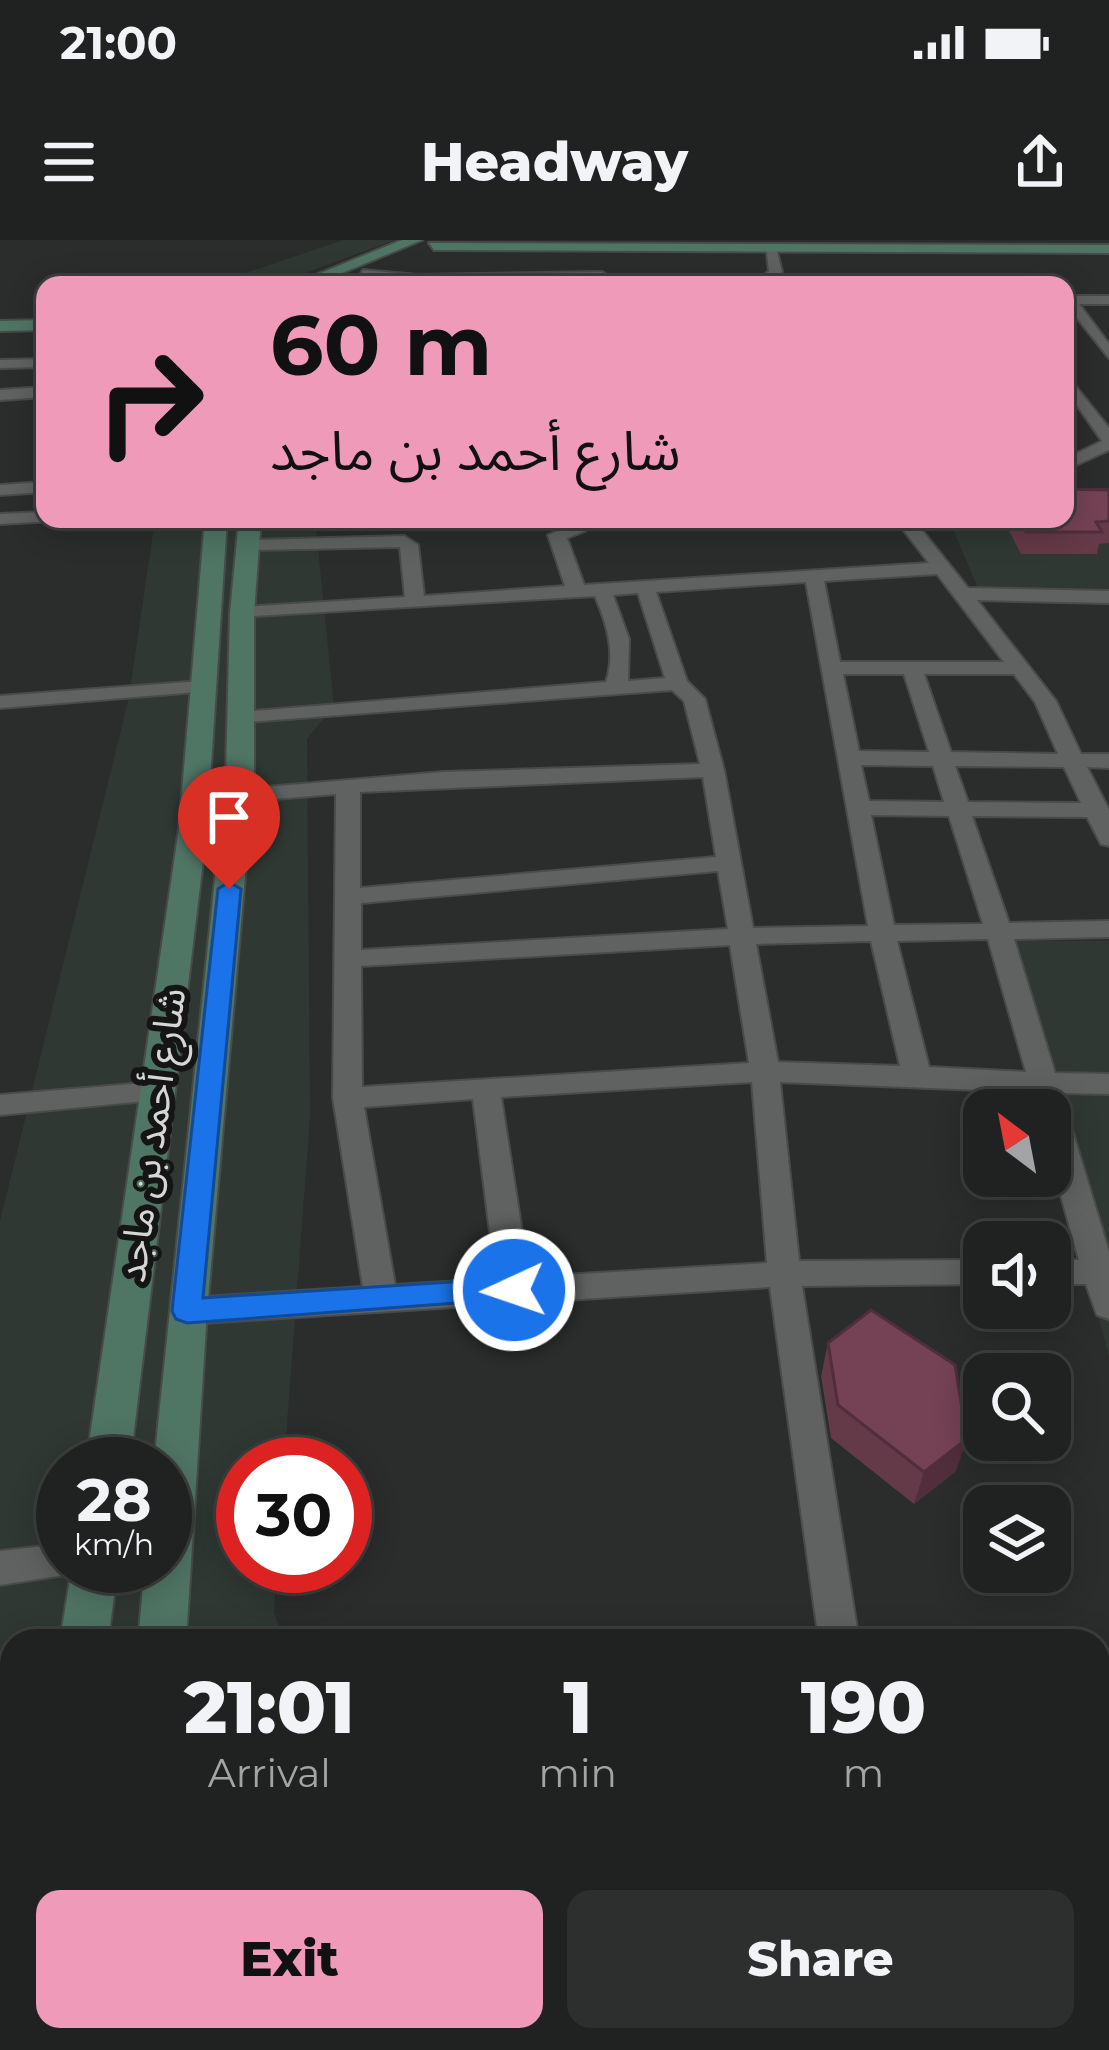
<!DOCTYPE html>
<html lang="en">
<head>
<meta charset="utf-8">
<style>
  body { margin:0; font-family:Montserrat,"Noto Sans Arabic",sans-serif; background:#2d2f2e; color:#f1f3f6; height:100vh; display:flex; flex-direction:column; font-size:45px; white-space:nowrap }
  * { box-sizing:border-box; margin:0 }
  p { font-size:39px; color:#a2a4a5 }
  .icon { flex:none; width:66px; height:66px; fill:none; stroke:currentColor; stroke-width:2; stroke-linecap:round; stroke-linejoin:round }
  .map { position:relative; flex:1; overflow:hidden }
  .details { position:absolute; left:0px; top:1389px; width:1110px; height:423px; display:flex; flex-direction:column; background:#202221; border-radius:36px 36px 0 0; box-shadow:0 6px 30px #0003,0 0 0 3px #3d3f3f }
  .details>* { flex:none }
  .banner { position:absolute; left:36px; top:36px; width:1038px; height:252px; border-radius:24px; box-shadow:0 6px 30px #0003,0 0 0 3px #3d3f3f; background:#ef9ab8; color:#111; overflow:hidden }
  .needle { width:78px; rotate:328deg }
  .tools { position:absolute; left:963px; top:849px; display:grid; gap:24px }
  .tools a { display:grid; place-items:center; width:108px; height:108px; border-radius:24px; background:#202221; box-shadow:0 6px 30px #0003,0 0 0 3px #3d3f3f; font-size:60px }
  .speed { position:absolute; left:36px; top:1197px; display:flex; gap:24px; font-size:60px; font-weight:700; text-align:center }
  .speed>* { display:grid; place-content:center; width:156px; height:156px; border-radius:50%; background:#202221; box-shadow:0 6px 30px #0003,0 0 0 3px #3d3f3f; line-height:1 }
  .speed small { font-size:30px; font-weight:400 }
  .speed .limit { border:18px solid #d22; background:#fff; color:#111 }
  .pin { position:absolute; display:grid; place-items:center; width:102px; height:102px; color:#fff; margin:-123px -51px; border-radius:50% 50% 50% 0; rotate:-45deg; box-shadow:0 0 12px #0007 }
  .pin .icon { rotate:45deg }
  .me { position:absolute; width:132px; margin:-66px; rotate:267deg; stroke-linejoin:round; filter:drop-shadow(0 0 9px #0008) }
  .turn { display:flex; align-items:center; gap:42px; height:252px; padding:0 36px; font-size:54px }
  .turn .icon { width:156px; height:156px; stroke-width:2.5 }
  .turn b { display:block; font-size:84px; line-height:102px }
  .eta { display:flex; justify-content:space-evenly; align-items:center; height:204px; text-align:center }
  .eta b { font-size:72px; font-weight:800; line-height:84px }
  .action { display:flex; gap:24px; margin-top:auto; padding:24px 36px }
  .action a { flex:1; height:138px; border-radius:24px; background:#ef9ab8; color:#111; font-size:48px; font-weight:800; line-height:138px; text-align:center }
  .action a+a { background:#2d2f2e; color:#f1f3f6 }
  .status { display:flex; justify-content:space-between; align-items:center; height:84px; padding:0 60px; background:#202221; direction:ltr }
  .status svg { height:33px; fill:currentColor }
  header { display:flex; justify-content:space-between; align-items:center; height:156px; padding:0 36px; background:#202221; font-size:54px; font-weight:800 }
  .map>svg:first-child { display:block }
  .built { fill:#2f3833; fill-rule:evenodd }
  .lines { fill:none; stroke-linecap:round; stroke-linejoin:round }
  .street-casing { stroke:#494b4a; stroke-width:4 }
  .secondary-casing { stroke:#494b4a; stroke-width:4 }
  .street { fill:#5f6260; fill-rule:evenodd }
  .secondary { fill:#4f7565; fill-rule:evenodd }
  .wall { fill:#643948 }
  .shaded-wall { fill:#512e3b }
  .building { fill:#744254; stroke:#512e3b; stroke-width:3 }
  .route { fill:#1a73e8; stroke:#114b97; stroke-width:3 }
  .labels { text-anchor:middle; stroke-width:12; stroke-linejoin:round; paint-order:stroke }
  .street-label { font-size:39px; fill:#d5d7d6; stroke:#141514 }
</style>
</head>
<body>
<div class="status"><b>21:00</b><svg viewBox="0 0 49 12"><path d="M0 12V9h3v3zM5 12V6h3v6zM10 12V3h3v9zM15 12V0h3v12zM26 1h20v11H26zM47 4h2v5h-2z"/></svg></div>
<header><svg class="icon" aria-label="menu" viewBox="0 0 24 24"><path d="M4 6h16M4 12h16M4 18h16"/></svg>Headway<svg class="icon" aria-label="share" viewBox="0 0 24 24"><path d="M12 15V3M7 8l5-5 5 5M5 13v7h14v-7"/></svg></header>
<div class="map">
<svg width="1109" height="1810" viewBox="0 0 1109 1810">
  <rect width="100%" height="100%" fill="#2a2d2c"/>
  <path class="built" d="M344 0H395L272 45H210Z
    M1065 248H1109V351H979L949 279H1065Z
    M155 279H315L334 466 307 499 310 878 284 1224H243V1326H277L274 1373 285 1401H12V1800H313V1810H0V981L129 457ZM63 1224H165V1326H63Z
    M1000 701H1109V1117L1050 892V870Z"/>
  <g class="lines">
    <defs>
      <path id="street" d="M766 5 776 8 782 32 767 45H753L769 31Z
        M363 30 418 35 602 32 608 36 418 43 359 37Z
        M1005 38 1000 45H854L860 41Z
        M1065 50 1073 56H1109V64H1079L1109 104V118L1065 63Z
        M45 119V127L0 128V120Z
        M1065 133 1109 188V210L1065 230V219L1102 201 1065 148Z
        M45 147V157L0 160V150Z
        M45 242V252L0 255V245Z
        M45 272V279L51 281 0 284V274Z
        M562 279H580L585 291 567 298 584 345 929 323 895 279H913L968 348 1109 351V363L977 360 1056 461 1081 514H1109V528L1087 527 1109 570V606L1101 604 1087 577 972 576 1009 683 1109 681V697L1014 699 1055 833 1109 834V854L1061 853 1109 1012V1079L1097 1075 1086 1044H1050V1020H1079L1050 917V870H1036L1031 852 780 842 799 1021 984 1020V1044L802 1046 859 1401H819L770 1047 187 1084 175 1080 170 1071 175 1062 187 1058 363 1047 333 858 336 554 238 562 230 560V550L443 532 700 524 684 461 672 450 233 483V473L241 472 606 442C616 413 607 384 595 356L235 377V369L242 367 405 357 400 307 250 310 241 305 250 300 404 296 418 305 424 356 565 346 548 295 566 288ZM937 334 1004 422H840L824 341ZM806 342 868 686 753 688 724 530 705 459 687 441 656 352ZM638 353 665 438 628 441 629 399 613 355ZM843 434H904L929 512 859 511ZM924 434H1014L1035 462 1058 514 951 512ZM861 525 933 526 944 562 869 561ZM955 526 1064 527 1081 563 968 562ZM703 537 716 617 360 648V552ZM871 575 949 576 983 684 894 685ZM718 631 728 689 361 710V663ZM988 699 1026 832 929 827 897 701ZM871 701 900 826 778 822 756 704ZM730 705 749 823 362 847 361 726ZM752 842 767 1023 529 1037 501 857ZM473 859 496 1039 395 1045 364 867Z
        M202 441 212 447 209 451 0 468V456Z
        M156 842 166 845 170 852 166 859 0 875V855Z
        M63 1304V1326H80L77 1333 0 1345V1311Z
        M1109 1490V1532L1098 1533V1491Z
        M12 1618V1662L0 1665V1621Z
        M1109 1731V1777L1098 1778V1732Z
        M516 1800H564L565 1810H517Z
        M891 1800H939L940 1810H892Z"/>
      <path id="secondary" d="M402 0H422L313 45H291Z
        M429 3 1109 5V13L434 10Z
        M45 80V90L0 91V81Z
        M205 279H227L207 588 130 1224H86L179 588Z
        M239 279H261L254 373V533L207 1071 186 1401H138L145 1326H165V1224H154L226 533 230 373Z
        M72 1326H118L108 1401H60Z
        M12 1779V1800H59L58 1810H0Z
        M99 1800H157L156 1810H98Z"/>
    </defs>
    <use href="#street" class="street-casing"/>
    <use href="#secondary" class="secondary-casing"/>
    <use href="#street" class="street"/>
    <use href="#secondary" class="secondary"/>
  </g>
  <path class="wall" d="M1109 250V303L1099 304 1097 314H1021L1003 279H1065Z
    M828 1103 956 1231 914 1264 831 1198 821 1136Z"/>
  <path class="shaded-wall" d="M967 1199 956 1231 914 1264 924 1232Z"/>
  <path class="building" d="M1065 249 1109 250V281L1096 282 1102 292H1026L1019 279H1065Z
    M871 1070 955 1125 967 1199 924 1232 838 1165 828 1103Z"/>
  <path class="route" d="M229 642 241 649 203 1058 514 1038 524 1042 529 1050 524 1058 187 1083 176 1079 172 1071 218 649Z"/>
  <g class="labels">
    <g class="street-label">
      <text transform="translate(151 895) rotate(-82)" y="14">شارع أحمد بن ماجد</text>
    </g>
  </g>
</svg>
<div class="tools">
<a><svg class="needle" viewBox="-14 -14 28 28"><path d="M0-13l5 13h-10z" fill="#e53935"/><path d="M0 13l5-13h-10z" fill="#a2a4a5"/></svg></a>
<a><svg class="icon" aria-label="sound" viewBox="0 0 24 24"><path d="M4 9h4l5-4v14l-5-4H4zM17 9q2 3 0 6"/></svg></a>
<a><svg class="icon" aria-label="search" viewBox="0 0 24 24"><circle cx="10" cy="10" r="6"/><path d="M15 15l6 6"/></svg></a>
<a><svg class="icon" aria-label="layers" viewBox="0 0 24 24"><path d="M12 4l9 5-9 5-9-5zM3 14l9 5 9-5"/></svg></a>
</div>
<div class="speed"><div>28<small>km/h</small></div><div class="limit">30</div></div>
<div class="pin" style="left:229px;top:649px;background:#d93025"><svg class="icon" aria-label="arrive" viewBox="0 0 24 24"><path d="M6 21V4h12l-3 4 3 4H6"/></svg></div>
<svg class="me" style="left:514px;top:1050px" viewBox="-20 -20 40 40"><circle r="17" fill="#1a73e8" stroke="#fff" stroke-width="3"/><path d="M0-11L8 9 0 5-8 9z" fill="#fff"/></svg>
<div class="banner">
<div class="turn"><svg class="icon" aria-label="right" viewBox="0 0 24 24"><path d="M7 20v-9h11M14 6l5 5-5 5"/></svg><div><b>60 m</b>شارع أحمد بن ماجد</div></div>
</div>
<section class="details">
<div class="eta">
<div><b>21:01</b><p>Arrival</p></div>
<div><b>1</b><p>min</p></div>
<div><b>190</b><p>m</p></div>
</div>
<div class="action"><a>Exit</a><a>Share</a></div>
</section>
</div>
</body>
</html>
